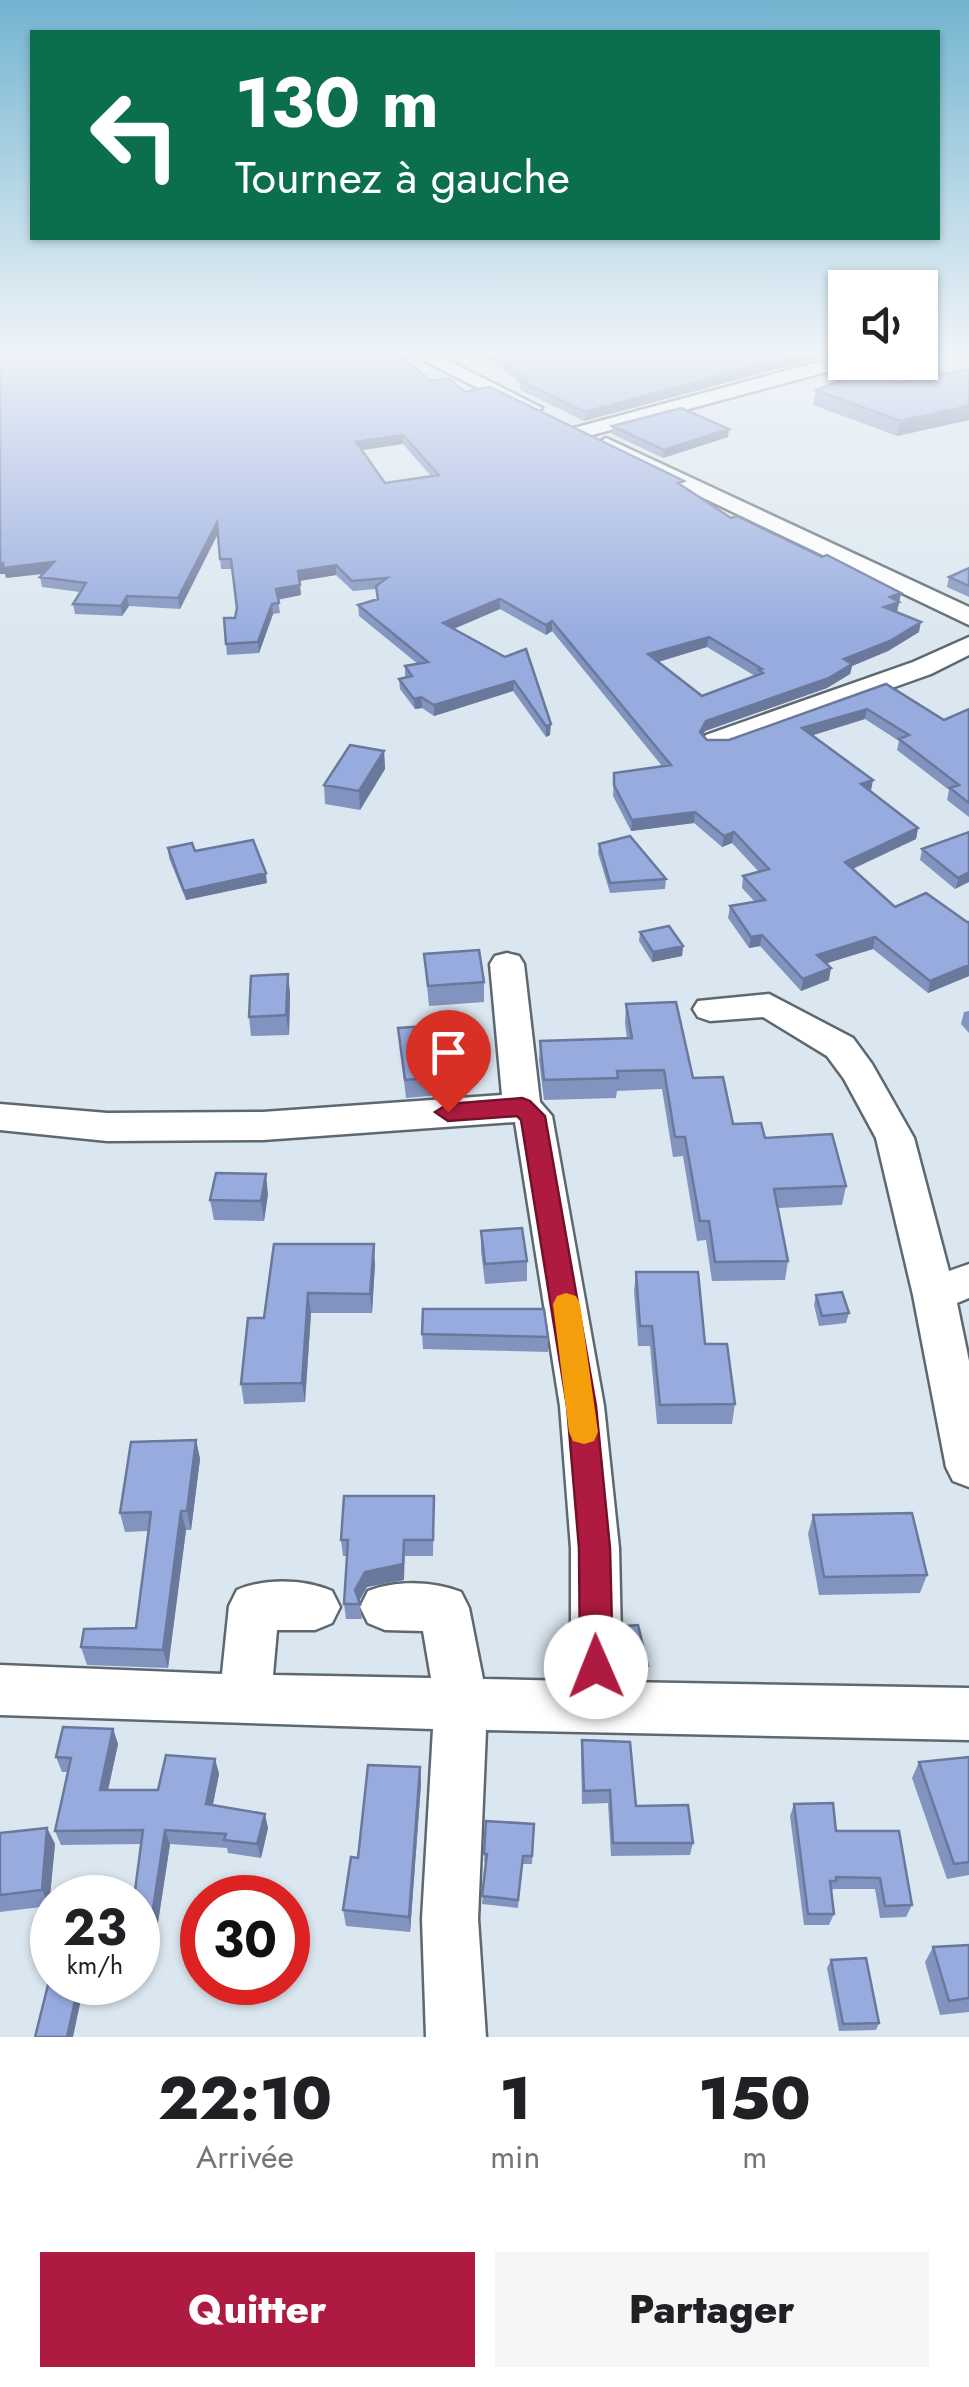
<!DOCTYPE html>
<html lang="fr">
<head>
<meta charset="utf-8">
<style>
  body { margin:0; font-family:Jost,sans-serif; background:#f6f6f6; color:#202124; height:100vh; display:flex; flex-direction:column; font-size:38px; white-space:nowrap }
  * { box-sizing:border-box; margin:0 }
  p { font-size:32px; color:#757577 }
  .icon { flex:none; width:55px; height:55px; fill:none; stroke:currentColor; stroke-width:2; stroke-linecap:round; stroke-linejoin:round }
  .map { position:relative; height:2037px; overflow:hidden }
  .side { display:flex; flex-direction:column; background:#fff; flex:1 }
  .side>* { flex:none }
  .guide { position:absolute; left:30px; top:30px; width:910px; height:210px; border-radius:0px; box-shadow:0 2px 8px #0004; background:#0b6e4f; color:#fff; overflow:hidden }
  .controls { position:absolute; left:828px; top:270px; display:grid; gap:20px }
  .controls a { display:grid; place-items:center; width:110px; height:110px; border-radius:0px; background:#fff; box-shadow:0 2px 8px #0004; font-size:50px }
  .speed { position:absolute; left:30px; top:1875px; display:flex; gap:20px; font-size:50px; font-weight:700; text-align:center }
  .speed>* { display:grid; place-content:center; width:130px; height:130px; border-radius:50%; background:#fff; box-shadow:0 2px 8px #0004; line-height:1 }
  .speed small { font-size:25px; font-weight:400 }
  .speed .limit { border:15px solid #d22; background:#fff; color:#111 }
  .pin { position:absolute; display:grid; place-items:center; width:85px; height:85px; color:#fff; margin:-102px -42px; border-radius:50% 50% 50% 0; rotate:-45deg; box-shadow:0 0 10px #0007 }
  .pin .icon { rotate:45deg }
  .me { position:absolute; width:110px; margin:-55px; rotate:359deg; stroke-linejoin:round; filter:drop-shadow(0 0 8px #0008) }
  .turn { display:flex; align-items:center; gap:35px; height:210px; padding:0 40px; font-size:45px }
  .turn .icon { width:130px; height:130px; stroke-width:2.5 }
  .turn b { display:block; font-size:70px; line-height:85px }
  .eta { display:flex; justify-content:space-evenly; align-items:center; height:170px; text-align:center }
  .eta b { font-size:60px; font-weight:800; line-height:70px }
  .cta { display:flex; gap:20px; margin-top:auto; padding:20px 40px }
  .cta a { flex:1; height:115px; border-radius:0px; background:#af1b40; color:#fff; font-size:40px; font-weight:800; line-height:115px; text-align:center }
  .cta a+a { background:#f6f6f6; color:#202124 }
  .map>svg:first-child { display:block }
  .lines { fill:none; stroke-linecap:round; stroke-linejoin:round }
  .minor-casing { stroke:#5d6870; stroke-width:5 }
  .minor { fill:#fff; fill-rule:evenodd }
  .wall { fill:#8293c0; fill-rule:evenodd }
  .shaded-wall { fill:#6a789c }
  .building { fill:#97abdf; stroke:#6a789c; stroke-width:2.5; fill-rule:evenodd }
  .route { fill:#af1b40; stroke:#72122a; stroke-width:2.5 }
  .slow { fill:#f59e0b }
</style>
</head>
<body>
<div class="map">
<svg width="969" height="2037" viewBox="0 0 969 2037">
  <rect width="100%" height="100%" fill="#dbe7f0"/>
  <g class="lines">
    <defs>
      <path id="minor" d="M411 354H436L542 408 532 414 525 412Z
        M845 355V362H853L852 365 581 438 571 432 574 428Z
        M606 438 969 607V625L599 448 596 444Z
        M969 637V655L931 674 726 747H706L702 741 706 735 913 662Z
        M507 953 519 956 524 964 540 1102 552 1116 604 1406 619 1548 622 1682 969 1688V1740L486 1730 478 1919 486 2037H426L422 1919 433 1729 0 1715V1665L222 1674 229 1606 237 1590C265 1578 304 1579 332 1591L340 1607 332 1623 315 1630H277L273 1675 431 1678 423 1631 385 1630 368 1623 360 1607 368 1591C396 1580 433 1581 461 1592L469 1608 483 1679 571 1681V1548L560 1406 515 1122 263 1140 107 1141 0 1130V1104L107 1113 263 1112 502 1095 490 964 495 956Z
        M769 994 853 1038 872 1064 914 1138 949 1271 969 1264V1298L957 1303 969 1361V1487L953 1481 946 1467 913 1295 876 1138 844 1079 827 1056 763 1017 710 1021 698 1017 693 1009 698 1001Z"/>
    </defs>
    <use href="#minor" class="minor-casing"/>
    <use href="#minor" class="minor"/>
  </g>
  <path class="wall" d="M481 354H833L584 421 520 390V382Z
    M969 369V420L897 436 813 405 816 390 898 383Z
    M431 381 465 392 683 486 731 518 901 593 897 612 919 632 888 651 852 666 850 674 827 688 705 731 703 735 707 740H729L886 684 944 720 969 709V817L947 800 949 790 897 750 899 741 865 719 812 735 871 791 918 828 916 839 853 869 895 907 969 922V976L928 993 873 949 826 963 829 980 801 991 760 946 749 948 728 918 730 906 755 902 742 888 743 876 759 872 732 843 722 847 694 823 631 831 613 796 614 773 662 766 552 631 546 635 500 609 454 629 505 657 526 649 550 735 546 737 513 691 434 716 422 708 415 709 400 689 399 679 405 678V666L418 664 359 616 358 605 377 599 376 589 353 591 336 575 299 581 301 595 278 599 280 613 273 614 259 653 227 655 224 618H235L237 608 232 569H221L218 534 180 609 129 606 122 616 75 614 73 604 80 592 42 587 40 577 43 574 6 578 5 574ZM403 444 431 476 385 483 362 450ZM707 647 755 676 702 696 658 662Z
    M612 426 728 437 663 458 612 434Z
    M969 568V597L947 587 949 577Z
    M384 751 385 769 360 810 325 804 324 785Z
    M969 832 955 889 920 860 922 849Z
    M599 844 666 879 665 889 610 893 598 853Z
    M168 848 195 851 267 883 186 900 169 858Z
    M640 932 683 946 682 956 652 962 639 941Z
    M424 954 484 982V1002L429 1006Z
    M288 974 290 994 289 1035 251 1036 249 1017Z
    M626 1004 693 1078 733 1124 765 1138 846 1186 842 1205 778 1208 788 1261 785 1280 712 1281 706 1240 697 1241 683 1156 673 1157 662 1089 617 1091 616 1098 544 1100 539 1060 540 1041 627 1039 625 1023Z
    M969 1011V1033L961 1024 964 1012Z
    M398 1028 452 1076V1094L406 1098Z
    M268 1194 264 1221 214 1220 210 1200Z
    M481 1231 527 1261V1281L485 1284 481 1251Z
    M274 1244 375 1264 372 1313H311L305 1402 244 1404 241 1384 264 1318Z
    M636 1272 705 1344 735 1404 732 1424H657L650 1346H638L634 1291Z
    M816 1295 849 1313 846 1323 819 1326 814 1305Z
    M422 1334 548 1337V1352L423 1349Z
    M196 1440 200 1459 191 1530H186L168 1668 87 1665 81 1647 136 1628 148 1531 125 1532 120 1513Z
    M434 1496 433 1556H405L404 1580 367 1587 359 1601 362 1619H346L344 1604 347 1556H343L341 1540Z
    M813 1515 927 1575 920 1593 819 1595 808 1534Z
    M626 1626 648 1666 647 1675 626 1678Z
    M113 1729 118 1744 108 1790H158L215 1759 219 1774 213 1805 268 1828 261 1858 228 1853 227 1848 170 1844 157 1929 150 1928 141 1973H138V1898L141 1844 61 1845 55 1831 68 1772H62L56 1757Z
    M582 1740 636 1806 693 1843 690 1855 611 1856 608 1803 582 1804 581 1753Z
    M969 1757V1875L947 1879 912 1778 919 1762Z
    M420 1767 421 1784 410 1932 346 1926 343 1910 358 1858Z
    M794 1804 836 1831 912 1905 906 1917 880 1918 875 1889H833L831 1893 834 1914 829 1925H804L790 1816Z
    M486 1821 534 1824 532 1864H522L518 1908 482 1904 486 1862H484Z
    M47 1828 55 1844 49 1906 0 1912V1833Z
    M969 1945V2012L940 2015 925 1962 933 1947Z
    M831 1960 879 2023 876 2030 839 2031 827 1968Z"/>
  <path class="shaded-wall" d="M802 354H833L584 421 585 412Z
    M969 406V420L897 436 900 421Z
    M729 429 728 437 663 458 664 450Z
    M403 435V444L356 451V442Z
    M217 523 218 533 180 609 178 598Z
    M54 562 56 572 6 578 5 574H0V564Z
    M336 565V575L299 581 298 571Z
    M300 585 301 595 277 600 276 589Z
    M901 593 897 612 884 607 890 597Z
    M127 596 129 606 122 616 121 606Z
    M500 599V609L443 633V623Z
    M272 604 273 614 259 653 258 642Z
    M552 621V631L546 635V625Z
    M921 622 919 632 888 651 852 666 850 674 827 688 705 731 699 743 700 732 706 721 844 659Z
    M709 637 707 647 648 665V654Z
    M514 681 513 691 434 716V705Z
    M421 697 422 708 415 709 414 699Z
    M867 709 865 719 801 739 802 728Z
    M551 724 550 735 546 737V726Z
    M384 751 385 769 360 810 359 791Z
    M873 780 871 791 861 784Z
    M695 812 694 823 631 831 632 820Z
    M918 828 916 839 843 873 845 862Z
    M734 832 732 843 722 847 724 836Z
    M969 872V882L955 889 958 878Z
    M266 873 267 883 186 900 184 891Z
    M762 935 760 946 749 948 751 937Z
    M875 937 873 949 815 967 817 955Z
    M683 946 682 956 652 962 653 952Z
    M969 965V976L928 993 930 981Z
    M831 968 829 980 801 991 803 979Z
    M288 974 290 994 289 1035 286 1015Z
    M266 1174 268 1194 264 1221 261 1201Z
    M374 1244 375 1264 372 1313 370 1294Z
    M308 1293 311 1313 305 1402 302 1383Z
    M196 1440 200 1459 191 1530 187 1511Z
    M181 1511 186 1530 168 1668 163 1650Z
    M404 1540V1580L367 1587 357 1605 355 1590 365 1572Z
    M113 1729 118 1744 105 1804 100 1790Z
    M215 1759 219 1774 210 1818 206 1804Z
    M420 1767 421 1784 410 1932 409 1917Z
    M265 1814 268 1828 261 1858 257 1844Z
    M47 1828 55 1844 49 1906 42 1890Z
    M165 1830 170 1844 157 1929 152 1915Z
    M145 1914 150 1928 141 1973 138 1965V1951Z
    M79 1983 83 1990 73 2037H67Z"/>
  <path class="building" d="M0 354H398L431 381 448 378 465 392 490 387 684 481 678 483 731 518 737 516 822 557 827 555 901 593 890 597 899 602 884 607 921 622 890 641 844 659 852 664 829 678 706 721 700 732 707 740H729L886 684 944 720 969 709V803L950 788 959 785 899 739 909 735 867 709 802 728 873 780 861 784 918 828 845 862 895 907 926 893 967 922H969V965L930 981 875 937 817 955 831 968 803 979 762 935 751 937 730 906 765 900 743 876 769 869 734 832 724 836 695 812 632 820 614 785V773L671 765 552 621 546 625 500 599 443 623 505 657 526 649 551 724 546 726 514 681 434 705 421 697 414 699 399 679 412 676 405 666 428 662 358 605 378 599 376 586 387 578 352 581 336 565 298 571 300 585 276 589 279 603 272 604 258 642 226 644 224 618H235L237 608 231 559H220L217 523 178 598 127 596 121 606 73 604 86 583 40 577 54 562 3 568V563L0 564ZM403 435 439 475 385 483 356 442ZM709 637 762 669 759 670 763 673 702 696 648 654Z
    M493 354H802L585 412 520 381 528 380Z
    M872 369 898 383 969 369V406L900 421 816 390Z
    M681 408 729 429 664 450 612 426Z
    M969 568V586L949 577Z
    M350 745 384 751 359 791 324 785Z
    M969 832V872L958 878 922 849Z
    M630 836 666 879 610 883 599 844Z
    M253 840 266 873 184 891 168 848 192 843 195 851Z
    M669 926 683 946 653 952 640 932Z
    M479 950 484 982 428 986 424 954Z
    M288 974 286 1015 249 1017 251 976Z
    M676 1002 693 1078 723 1077 733 1124 761 1123 765 1138 832 1134 846 1186 774 1189 788 1261 715 1262 709 1221H700L685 1137H675L664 1070 617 1071 618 1078 544 1080 540 1041 632 1038 626 1004Z
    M444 1025 452 1076 405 1080 398 1028Z
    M216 1173 266 1174 261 1201 210 1200Z
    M522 1228 527 1261 485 1264 481 1231Z
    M274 1244H374L370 1294 308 1293 302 1383 241 1384 248 1318H264Z
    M636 1272H698L705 1344H727L735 1404 660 1405 652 1326H640Z
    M842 1292 849 1313 822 1316 816 1295Z
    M423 1309H544L548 1337 422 1334Z
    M196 1440 187 1511H181L163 1650 81 1647 84 1629 136 1628 151 1512 120 1513 131 1442Z
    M344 1496H434L433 1540H404L403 1564 365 1572 355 1590 360 1604H344L348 1540H341Z
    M912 1513 927 1575 824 1577 813 1515Z
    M638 1625 648 1666 627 1669 626 1626Z
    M63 1727 113 1729 100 1790H158L166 1755 215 1759 206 1804 265 1814 257 1844 224 1840 226 1834 165 1830 152 1915 145 1914 138 1951V1898H134L143 1830 55 1831 71 1758 56 1757Z
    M582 1740 630 1742 636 1806 688 1805 693 1843H613L610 1790 584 1791Z
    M969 1757V1862L954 1864 919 1762Z
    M368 1765 420 1767 409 1917 343 1910 351 1857 358 1858Z
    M833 1803 836 1831H899L912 1905 885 1906 880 1878 836 1877V1881H830L834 1914H808L794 1804Z
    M486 1821 534 1824 532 1856H523L518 1900 482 1896 487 1854H484Z
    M47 1828 42 1890 0 1895V1833Z
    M969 1945V1998L949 2001 933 1947Z
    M866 1958 879 2023 843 2024 831 1960Z
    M49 1981 79 1983 67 2037H35Z"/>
  <linearGradient id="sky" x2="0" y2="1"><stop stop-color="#73b4d0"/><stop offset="0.55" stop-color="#eff4f8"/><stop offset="1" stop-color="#eff4f8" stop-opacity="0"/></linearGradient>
  <rect width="969" height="640" fill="url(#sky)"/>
  <path class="route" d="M522 1098 530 1101 545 1116 596 1406 610 1548 613 1667 608 1678 596 1683 585 1678 580 1667 579 1548 567 1406 521 1120 517 1116 448 1121 435 1112 448 1104Z"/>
  <path class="slow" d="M566 1293 576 1296 580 1304 598 1432 594 1441 584 1444 573 1441 569 1432 553 1304 557 1296Z"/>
</svg>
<div class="controls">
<a><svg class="icon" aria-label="sound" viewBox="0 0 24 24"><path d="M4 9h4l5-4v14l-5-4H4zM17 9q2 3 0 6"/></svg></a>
</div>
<div class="speed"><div>23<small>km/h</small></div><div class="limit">30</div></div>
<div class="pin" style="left:448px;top:1112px;background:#d93025"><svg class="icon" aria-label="arrive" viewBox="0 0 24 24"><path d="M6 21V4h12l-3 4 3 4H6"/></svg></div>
<svg class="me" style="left:596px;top:1667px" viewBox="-20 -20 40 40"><circle r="19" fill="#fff"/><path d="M0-13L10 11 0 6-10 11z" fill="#af1b40"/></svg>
<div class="guide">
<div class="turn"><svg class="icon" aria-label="left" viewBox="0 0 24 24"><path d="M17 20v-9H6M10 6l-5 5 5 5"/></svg><div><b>130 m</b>Tournez à gauche</div></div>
</div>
</div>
<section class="side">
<div class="eta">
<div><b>22:10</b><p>Arrivée</p></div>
<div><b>1</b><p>min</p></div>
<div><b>150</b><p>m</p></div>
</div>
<div class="cta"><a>Quitter</a><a>Partager</a></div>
</section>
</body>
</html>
